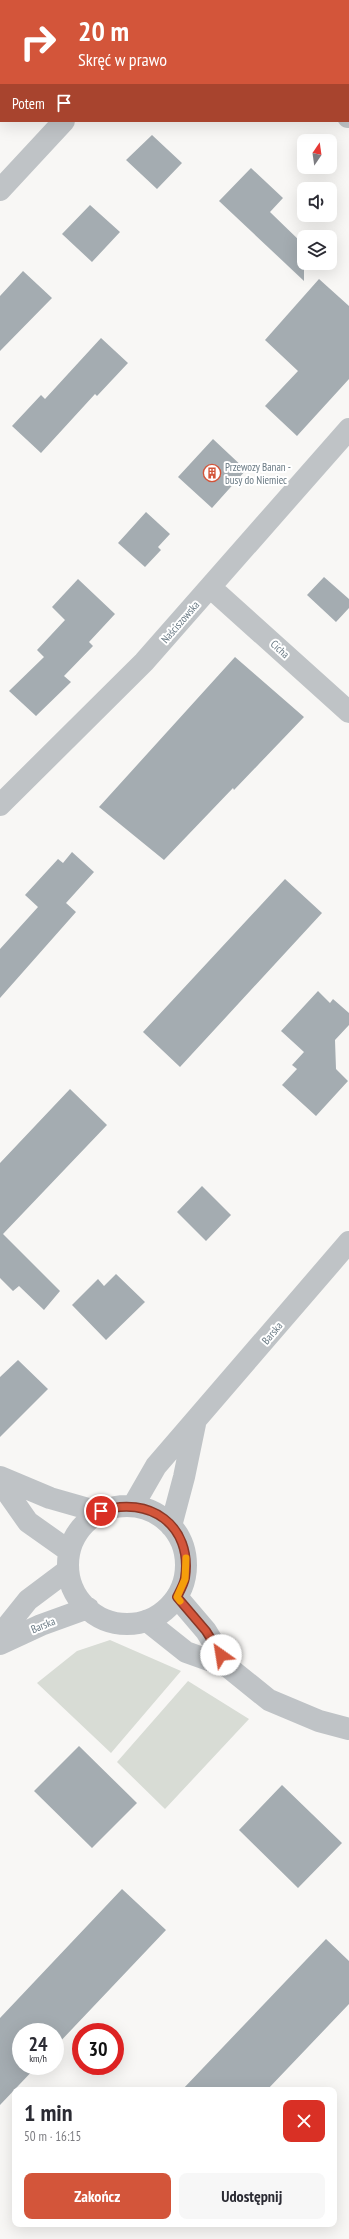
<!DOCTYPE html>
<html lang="pl">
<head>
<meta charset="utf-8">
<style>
  body { margin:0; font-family:"PT Sans Narrow",sans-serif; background:#f7f7f7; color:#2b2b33; height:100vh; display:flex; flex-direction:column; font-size:15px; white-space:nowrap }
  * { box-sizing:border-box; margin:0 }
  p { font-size:13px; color:#7c7c81 }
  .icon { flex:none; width:22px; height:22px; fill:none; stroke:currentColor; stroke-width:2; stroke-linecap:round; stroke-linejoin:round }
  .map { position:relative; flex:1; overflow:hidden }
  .details { position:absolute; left:12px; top:2087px; width:325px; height:140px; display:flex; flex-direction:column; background:#fff; border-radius:8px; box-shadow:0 4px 16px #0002 }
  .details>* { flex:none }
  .banner { position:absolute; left:0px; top:0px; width:349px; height:122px; box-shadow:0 4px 16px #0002; background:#d3553a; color:#fff; overflow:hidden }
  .needle { width:26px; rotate:13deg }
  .fabs { position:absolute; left:297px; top:134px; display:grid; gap:8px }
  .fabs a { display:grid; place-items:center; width:40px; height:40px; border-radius:8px; background:#fff; box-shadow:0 4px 16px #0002; font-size:20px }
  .speed { position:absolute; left:12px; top:2023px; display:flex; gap:8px; font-size:20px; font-weight:700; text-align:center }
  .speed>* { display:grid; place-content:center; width:52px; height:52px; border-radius:50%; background:#fff; box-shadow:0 4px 16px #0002; line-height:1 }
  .speed small { font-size:10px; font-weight:400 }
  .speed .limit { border:6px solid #d22; background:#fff; color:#111 }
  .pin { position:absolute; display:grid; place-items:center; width:34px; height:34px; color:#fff; margin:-17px; border:2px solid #fff; border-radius:50%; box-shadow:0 1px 4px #0007 }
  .me { position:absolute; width:44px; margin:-22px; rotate:328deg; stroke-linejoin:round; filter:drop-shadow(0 0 3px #0008) }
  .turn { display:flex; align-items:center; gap:14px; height:84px; padding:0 12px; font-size:18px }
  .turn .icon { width:52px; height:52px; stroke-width:2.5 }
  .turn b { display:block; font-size:28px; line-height:34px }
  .then { display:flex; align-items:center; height:38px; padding:0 12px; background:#0003; gap:8px; font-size:15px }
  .round { display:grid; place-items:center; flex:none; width:42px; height:42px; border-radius:8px; background:#f7f7f7 }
  .overview { display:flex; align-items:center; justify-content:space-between; height:68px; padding:0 12px }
  h1 { font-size:24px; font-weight:800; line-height:30px }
  .button { display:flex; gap:8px; margin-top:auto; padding:8px 12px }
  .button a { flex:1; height:46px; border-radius:8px; background:#d3553a; color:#fff; font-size:16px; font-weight:800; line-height:46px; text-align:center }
  .button a+a { background:#f7f7f7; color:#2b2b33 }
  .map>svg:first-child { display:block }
  .green { fill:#d8dcd5 }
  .building { fill:#a4acb1 }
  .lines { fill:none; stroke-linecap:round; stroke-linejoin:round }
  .minor { stroke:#bfc3c6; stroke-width:22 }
  .tertiary { stroke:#bfc3c6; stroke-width:22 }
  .route-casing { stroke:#893726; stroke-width:10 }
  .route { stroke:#d3553a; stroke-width:7 }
  .slow { stroke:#f59e0b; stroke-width:7 }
  .labels { text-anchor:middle; stroke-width:4; stroke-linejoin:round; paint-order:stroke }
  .poi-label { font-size:11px; fill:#697983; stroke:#fff; text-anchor:start }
  .street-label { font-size:11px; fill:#697983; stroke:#fff }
</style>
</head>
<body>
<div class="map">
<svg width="349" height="2239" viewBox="0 0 349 2239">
  <rect width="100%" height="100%" fill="#f8f7f5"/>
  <path class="green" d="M110 1640 181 1671 111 1753 37 1683 77 1651Z
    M188 1681 249 1719 165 1809 117 1762Z"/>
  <path class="building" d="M152 135 182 163 157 189 126 160Z
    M251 168 283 198 270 212 304 245V281L219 201Z
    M90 205 120 232 92 262 62 234Z
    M23 271 52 298 0 351V296Z
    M319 279 349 306V379L297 436 265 406 298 371 265 340Z
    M101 338 128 363 97 396 95 394 41 453 12 426 41 395 45 399Z
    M213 439 246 470 212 508 178 477Z
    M146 512 170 534 158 547 161 550 145 567 118 543Z
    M324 577 349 599V608L336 622 307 595Z
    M78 579 115 614 89 642 93 646 64 676 71 682 36 716 9 691 44 657 37 650 65 620 52 607Z
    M235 657 304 717 234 790 233 788 164 860 99 807Z
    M72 852 94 872 66 903 76 912 0 998V949L38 907 25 895 58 859 63 863Z
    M285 879 322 913 180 1067 143 1032Z
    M318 991 330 1003 333 999 349 1013V1025L335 1040 336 1069 348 1081 316 1116 282 1085 297 1069 292 1065 304 1052 281 1031Z
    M70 1089 107 1125 3 1234 60 1291 44 1310 19 1286 13 1291 0 1278V1163Z
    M202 1186 231 1215 206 1241 177 1212Z
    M116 1274 145 1302 106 1340 72 1305 98 1279 104 1286Z
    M18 1360 48 1389 0 1437V1377Z
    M79 1746 137 1803 92 1848 34 1791Z
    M282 1785 342 1843 298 1888 239 1830Z
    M122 1889 166 1930 55 2047V2032H21V2066H37L0 2105V2018Z
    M326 1939 349 1961V2004L267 2090H182Z"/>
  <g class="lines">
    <path class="minor" d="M213 0 214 1
      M175 1 176 0
      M348 117H349
      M0 190 64 121
      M210 587 349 712
      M0 805 144 662 349 429
      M177 1597 206 1631 228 1667
      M147 1621 186 1652 228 1667 269 1700 319 1721 349 1729"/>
    <path class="tertiary" d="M0 1477 50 1498 99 1512
      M0 1482 28 1522 69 1551
      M68 1565a59 59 0 1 1 118 0a59 59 0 1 1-118 0Z
      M133 1506 156 1466 349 1242
      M171 1526 184 1477 195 1424
      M0 1635 28 1600 68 1570
      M0 1644 41 1625 88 1608"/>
  </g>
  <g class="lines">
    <defs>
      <path id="route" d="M101 1511C149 1495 193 1525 185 1578 184 1584 180 1591 177 1597L206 1631 221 1655"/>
    </defs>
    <use href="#route" class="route-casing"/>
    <use href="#route" class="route"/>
    <path class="slow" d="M180 1601 177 1597 185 1579 186 1558"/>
  </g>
  <defs>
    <symbol id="building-ring" viewBox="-11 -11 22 22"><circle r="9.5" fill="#fff" stroke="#d3553a" stroke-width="1.5"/><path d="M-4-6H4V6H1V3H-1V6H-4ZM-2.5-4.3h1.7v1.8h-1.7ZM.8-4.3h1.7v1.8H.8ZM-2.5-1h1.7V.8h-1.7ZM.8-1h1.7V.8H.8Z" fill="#d3553a"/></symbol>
  </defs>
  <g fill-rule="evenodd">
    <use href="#building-ring" x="202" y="463" width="20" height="20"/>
  </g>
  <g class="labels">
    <g class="poi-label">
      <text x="225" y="471">Przewozy Banan -<tspan x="225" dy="13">busy do Niemiec</tspan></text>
    </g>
    <g class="street-label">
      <text transform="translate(180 622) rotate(-49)" y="4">Naściszowska</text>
      <text transform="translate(280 649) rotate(42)" y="4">Cicha</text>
      <text transform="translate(272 1333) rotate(-50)" y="4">Barska</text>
      <text transform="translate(43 1625) rotate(-22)" y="4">Barska</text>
    </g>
  </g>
</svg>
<div class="fabs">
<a><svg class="needle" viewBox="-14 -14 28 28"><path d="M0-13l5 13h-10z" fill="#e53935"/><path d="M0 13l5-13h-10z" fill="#7c7c81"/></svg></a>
<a><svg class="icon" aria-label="sound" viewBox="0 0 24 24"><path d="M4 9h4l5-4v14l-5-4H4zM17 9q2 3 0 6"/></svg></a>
<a><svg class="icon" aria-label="layers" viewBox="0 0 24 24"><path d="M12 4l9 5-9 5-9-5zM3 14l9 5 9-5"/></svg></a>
</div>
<div class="speed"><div>24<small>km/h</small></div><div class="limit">30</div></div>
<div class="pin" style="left:101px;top:1511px;background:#d93025"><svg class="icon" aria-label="arrive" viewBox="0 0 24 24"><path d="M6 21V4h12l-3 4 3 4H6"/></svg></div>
<svg class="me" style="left:221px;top:1655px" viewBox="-20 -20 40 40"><circle r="19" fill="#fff"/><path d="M0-13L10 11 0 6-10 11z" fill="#d3553a"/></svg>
<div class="banner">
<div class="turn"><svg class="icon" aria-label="right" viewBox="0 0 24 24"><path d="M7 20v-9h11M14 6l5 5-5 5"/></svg><div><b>20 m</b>Skręć w prawo</div></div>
<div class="then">Potem<svg class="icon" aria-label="arrive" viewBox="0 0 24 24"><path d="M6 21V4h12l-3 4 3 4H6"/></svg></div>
</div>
<section class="details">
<div class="overview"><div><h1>1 min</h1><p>50 m · 16:15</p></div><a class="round" style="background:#d93025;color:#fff"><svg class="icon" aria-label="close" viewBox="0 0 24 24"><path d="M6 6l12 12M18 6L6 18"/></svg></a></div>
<div class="button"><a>Zakończ</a><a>Udostępnij</a></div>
</section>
</div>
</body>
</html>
